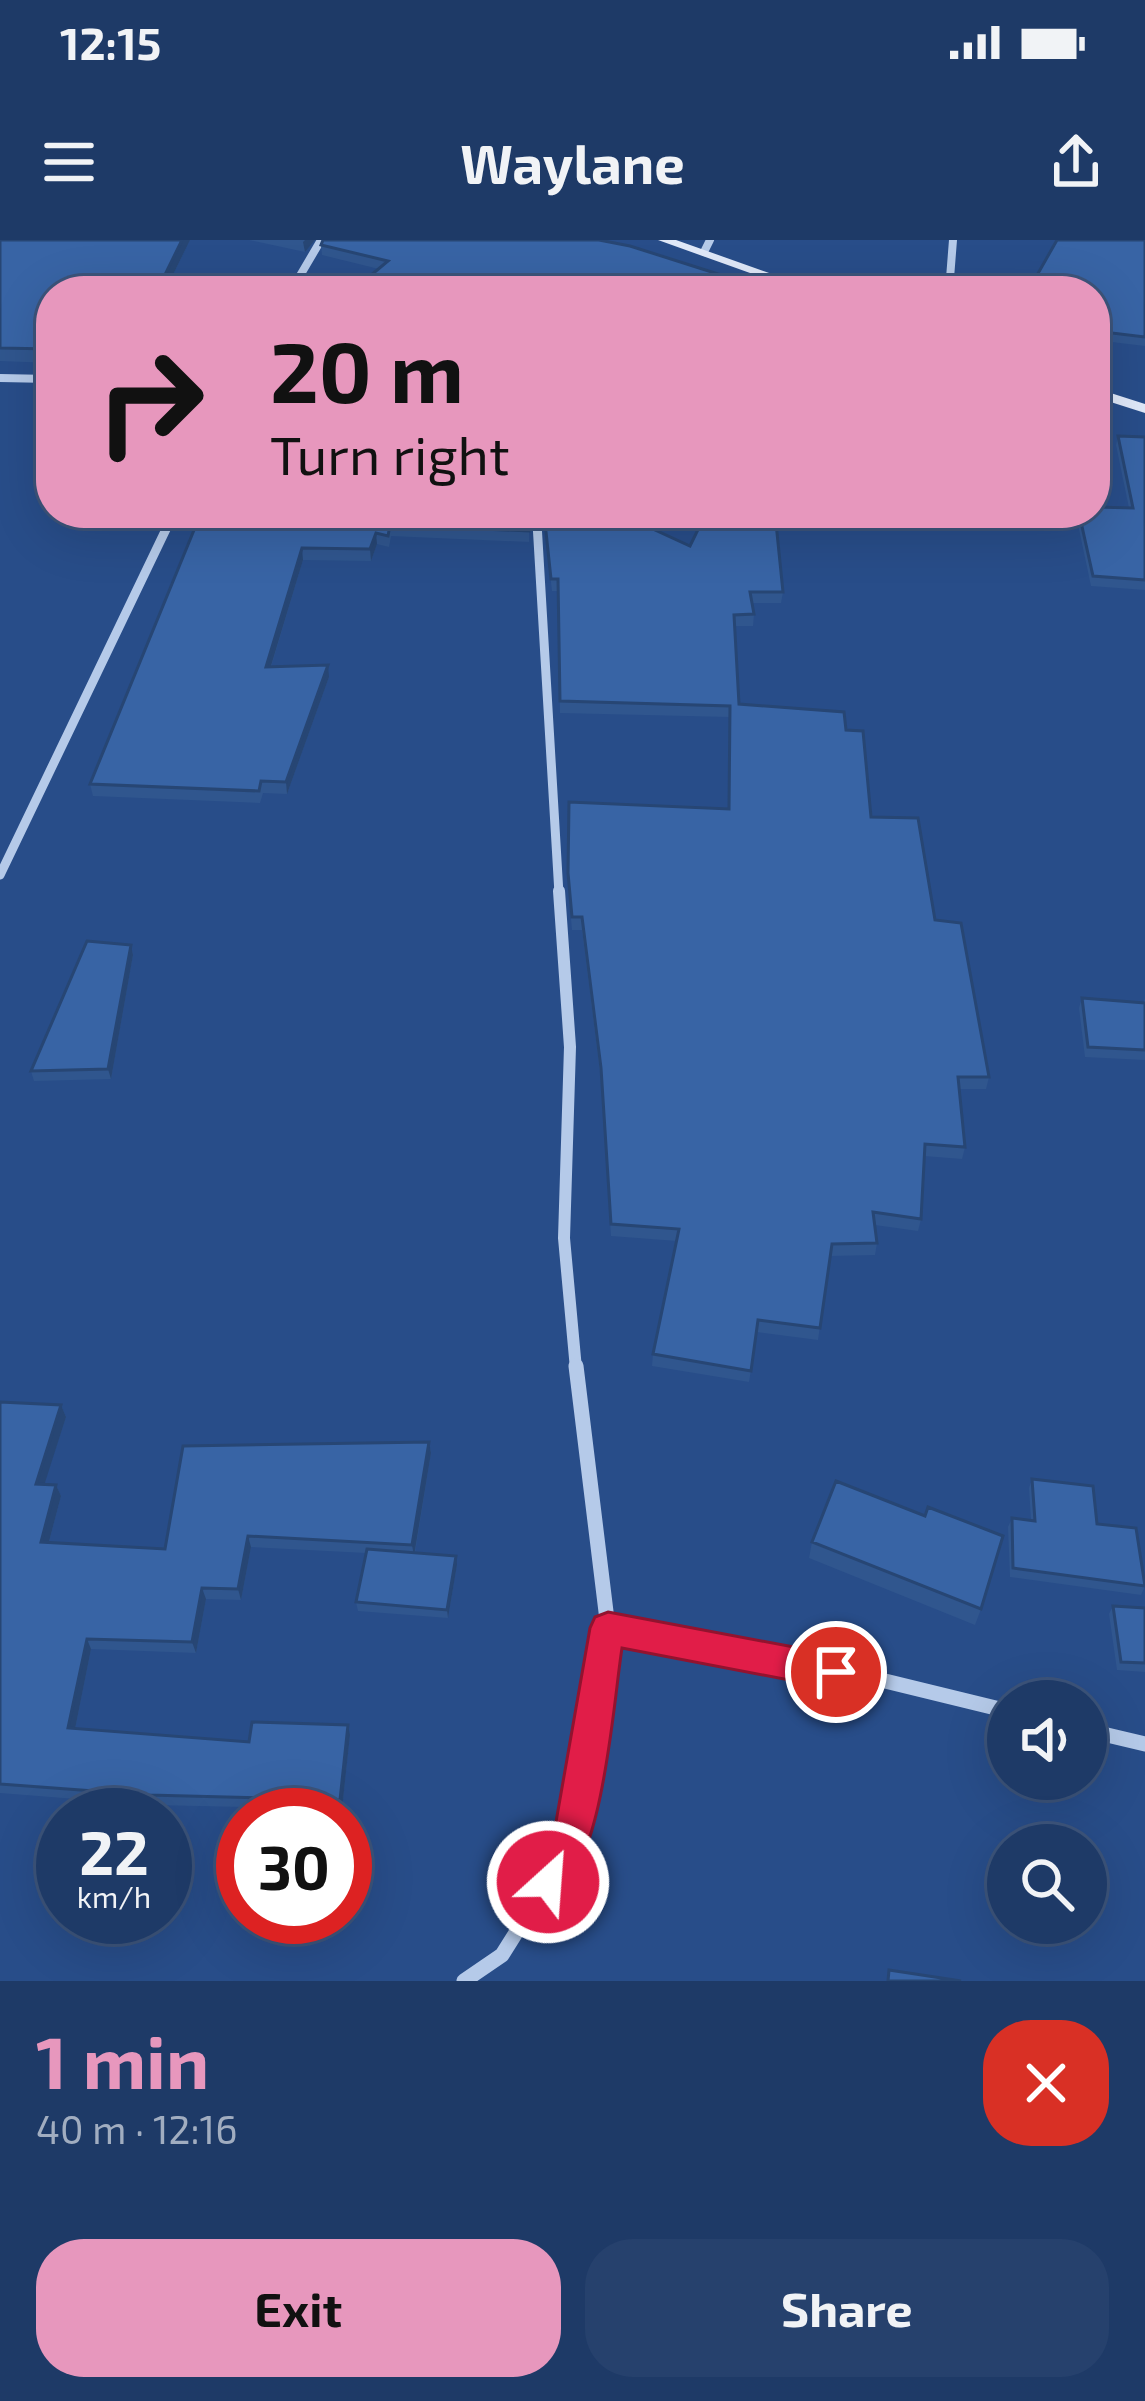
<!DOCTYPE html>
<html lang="en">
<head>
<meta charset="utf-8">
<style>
  body { margin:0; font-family:"Exo 2",sans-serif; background:#26416d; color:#f1f3f6; height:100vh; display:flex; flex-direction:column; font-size:45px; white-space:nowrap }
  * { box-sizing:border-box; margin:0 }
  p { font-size:39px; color:#a1adc0 }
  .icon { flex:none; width:66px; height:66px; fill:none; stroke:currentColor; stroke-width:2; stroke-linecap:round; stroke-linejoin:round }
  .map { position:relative; height:1741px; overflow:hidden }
  .details { display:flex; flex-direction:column; background:#1e3a67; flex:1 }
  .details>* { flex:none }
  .top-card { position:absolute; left:36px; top:36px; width:1074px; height:252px; border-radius:48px; box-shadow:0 12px 48px #0002,0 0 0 3px #3c547b; background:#e797bd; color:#111; overflow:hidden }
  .tools { position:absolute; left:987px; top:1440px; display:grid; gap:24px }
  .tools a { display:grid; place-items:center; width:120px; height:120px; border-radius:50%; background:#1e3a67; box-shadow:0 12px 48px #0002,0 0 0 3px #3c547b; font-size:60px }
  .speed { position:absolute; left:36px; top:1548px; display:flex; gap:24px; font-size:60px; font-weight:700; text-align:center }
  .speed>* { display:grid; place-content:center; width:156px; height:156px; border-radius:50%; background:#1e3a67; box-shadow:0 12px 48px #0002,0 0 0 3px #3c547b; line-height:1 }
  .speed small { font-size:30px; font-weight:400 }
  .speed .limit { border:18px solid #d22; background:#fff; color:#111 }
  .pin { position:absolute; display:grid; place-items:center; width:102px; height:102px; color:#fff; margin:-51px; border:6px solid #fff; border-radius:50%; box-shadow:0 3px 12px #0007 }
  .me { position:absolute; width:132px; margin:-66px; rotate:26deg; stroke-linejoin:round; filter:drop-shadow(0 0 9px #0008) }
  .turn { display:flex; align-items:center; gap:42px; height:252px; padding:0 36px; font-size:54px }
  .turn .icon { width:156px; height:156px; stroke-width:2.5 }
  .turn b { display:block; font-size:84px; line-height:102px }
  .round { display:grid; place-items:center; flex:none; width:126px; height:126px; border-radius:48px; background:#26416d }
  .summary { display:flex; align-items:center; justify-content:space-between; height:204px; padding:0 36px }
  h1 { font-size:72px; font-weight:700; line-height:90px; color:#e797bd }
  .button { display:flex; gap:24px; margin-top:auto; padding:24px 36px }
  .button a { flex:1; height:138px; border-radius:48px; background:#e797bd; color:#111; font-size:48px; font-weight:700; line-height:138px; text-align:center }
  .button a+a { background:#26416d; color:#f1f3f6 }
  .status { display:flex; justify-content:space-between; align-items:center; height:84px; padding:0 60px; background:#1e3a67; direction:ltr }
  .status svg { height:33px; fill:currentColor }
  header { display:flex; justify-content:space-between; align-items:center; height:156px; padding:0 36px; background:#1e3a67; font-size:54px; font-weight:700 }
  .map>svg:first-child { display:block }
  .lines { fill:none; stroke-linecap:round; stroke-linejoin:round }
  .street-far3 { stroke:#b5cae9; stroke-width:8 }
  .street-far2 { stroke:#b5cae9; stroke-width:9 }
  .street-far1 { stroke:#b5cae9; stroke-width:12 }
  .street { stroke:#b5cae9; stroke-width:15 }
  .secondary { fill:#dfe8f8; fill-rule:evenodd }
  .wall { fill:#30568e }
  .shaded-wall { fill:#274674 }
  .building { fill:#3864a5; stroke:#274674; stroke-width:3 }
  .route { fill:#e11d48; stroke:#92132f; stroke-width:3 }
</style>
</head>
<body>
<div class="status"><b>12:15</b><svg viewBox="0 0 49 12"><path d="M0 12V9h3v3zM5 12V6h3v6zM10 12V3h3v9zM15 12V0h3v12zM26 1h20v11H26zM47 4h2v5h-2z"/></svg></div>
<header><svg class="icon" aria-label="menu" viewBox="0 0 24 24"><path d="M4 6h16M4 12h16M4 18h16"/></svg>Waylane<svg class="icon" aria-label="share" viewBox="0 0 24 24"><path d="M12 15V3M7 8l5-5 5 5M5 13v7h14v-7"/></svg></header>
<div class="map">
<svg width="1145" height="1741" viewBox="0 0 1145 1741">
  <rect width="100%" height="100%" fill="#284d89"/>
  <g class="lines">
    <path class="street-far3" d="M704 12 710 0
      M291 51 321 0
      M949 51 953 0
      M0 138 51 139
      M537 273V286
      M168 286 174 273"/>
    <path class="street-far2" d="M537 283 559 654
      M0 635 169 283"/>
    <path class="street-far1" d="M559 651 570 807 564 998 576 1129"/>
    <path class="street" d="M608 1388 881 1440 1008 1471
      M1086 1490 1145 1504
      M464 1741 502 1715 571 1605 608 1388 576 1126"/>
    <path class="secondary" d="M658 0H676L820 51H800Z
      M1095 148 1145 164V173L1095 157Z"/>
  </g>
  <path class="wall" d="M0 0H190L165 51H51V123L0 121Z
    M249 0H315L305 12Z
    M1145 0V106L1095 100V51H1030L1032 44Z
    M321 5 718 34V44L714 51H352L379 29 322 15Z
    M1118 196 1145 197V350L1091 346 1076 275V273H1095L1129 268 1116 205Z
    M529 273V302L391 296 389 307 377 304 371 321 303 320 271 427 329 437 287 554 263 553 260 563 93 556 90 544 195 290Z
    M543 273H618L783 352 781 363H752L754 374 753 386H735L739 464 846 490 871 577 935 680 989 837 986 849H959L965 907 962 919 924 916 921 979 918 991 875 985 877 1003 875 1015 830 1016 818 1100 757 1092 749 1142 652 1126 653 1114 677 1001 611 996 601 840 582 690H572L568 645 569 562 728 569 729 477 560 473 558 351H552Z
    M131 705 133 715 111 839 34 841 31 831Z
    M1082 758 1144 762 1145 758V820L1085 817 1079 768Z
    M0 1162 61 1165 66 1177 44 1244 56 1245 61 1256 49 1302 165 1309 429 1202 431 1213 415 1313 457 1325 448 1378 358 1371 356 1362 366 1313 251 1307 241 1360 206 1359 196 1413 91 1409 75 1489 249 1502 350 1495 342 1569 152 1565 0 1553Z
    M1032 1239 1097 1284 1145 1346 1141 1355 1010 1337 1008 1287 1012 1278 1031 1280 1029 1248Z
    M925 1276 981 1369 975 1385 809 1318 812 1302Z
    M1113 1366 1145 1368V1432L1117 1430 1109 1374Z"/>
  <path class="shaded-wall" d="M182 0H190L165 51H157Z
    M305 0H315L305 12 303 2Z
    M376 293 377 304 371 321 370 309Z
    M302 308 303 320 267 439 266 427Z
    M328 425 329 437 287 554 286 542Z
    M131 705 133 715 111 839 108 829Z
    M61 1165 66 1177 41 1255 36 1244Z
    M429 1202 431 1213 414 1316 412 1305Z
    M56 1245 61 1256 46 1313 41 1302Z
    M248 1296 251 1307 241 1360 238 1349Z
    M456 1316 457 1325 448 1378 447 1370Z
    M202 1348 206 1359 196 1413 192 1402Z
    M87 1399 91 1409 73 1499 68 1488Z
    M348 1485 350 1495 342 1569 340 1560Z"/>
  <path class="building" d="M0 0H182L157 51H51V109L0 108Z
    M323 0H599L630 6 718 34 710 51H352L388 21 321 5Z
    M1057 0H1145V97L1095 91V51H1071L1072 50 1032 44Z
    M1118 196 1145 197V340L1093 336 1079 273H1095V267L1133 268Z
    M201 273H529V291L390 285 388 296 376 293 370 309 302 308 266 427 328 425 286 542 261 541 259 551 90 544Z
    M544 273H618L690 306 706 273H775L783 352H750L754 374 734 375 739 464 844 472 846 490 863 491 871 577 918 578 935 680 961 683 989 837H958L965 907 925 904 921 979 873 972 877 1003 832 1004 820 1088 758 1080 751 1131 653 1114 679 989 611 984 601 828 582 677H572L568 633 569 562 729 569 730 466 560 461 558 339H551Z
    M87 701 131 705 108 829 31 831Z
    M1082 758 1145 763V810L1088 807Z
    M0 1162 61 1165 36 1244 56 1245 41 1302 165 1309 183 1206 429 1202 412 1305 248 1296 238 1349 202 1348 192 1402 87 1399 68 1488 249 1502 252 1482 348 1485 340 1560 148 1555 0 1544Z
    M1032 1239 1093 1246 1097 1284 1136 1288 1145 1346 1013 1328 1012 1278 1035 1281Z
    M836 1241 925 1276 928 1267 1003 1296 981 1369 812 1302Z
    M367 1309 456 1316 447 1370 356 1362Z
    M1113 1366 1145 1368V1423L1121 1422Z
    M889 1730 961 1741H888Z"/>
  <path class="route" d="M608 1372 836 1415 848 1420 853 1432 848 1444 836 1449 622 1408C613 1464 603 1638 548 1661L534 1655 528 1642 553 1599 590 1388 595 1377Z"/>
</svg>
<div class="tools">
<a><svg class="icon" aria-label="sound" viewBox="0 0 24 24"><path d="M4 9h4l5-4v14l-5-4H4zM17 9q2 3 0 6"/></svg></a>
<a><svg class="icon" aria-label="search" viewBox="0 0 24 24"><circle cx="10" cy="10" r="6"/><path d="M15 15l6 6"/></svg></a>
</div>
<div class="speed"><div>22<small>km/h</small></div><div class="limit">30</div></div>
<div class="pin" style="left:836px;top:1432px;background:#d93025"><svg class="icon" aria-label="arrive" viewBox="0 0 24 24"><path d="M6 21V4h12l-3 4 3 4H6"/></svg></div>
<svg class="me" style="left:548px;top:1642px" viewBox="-20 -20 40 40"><circle r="17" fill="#e11d48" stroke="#fff" stroke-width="3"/><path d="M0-11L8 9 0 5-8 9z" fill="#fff"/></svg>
<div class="top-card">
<div class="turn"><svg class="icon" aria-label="right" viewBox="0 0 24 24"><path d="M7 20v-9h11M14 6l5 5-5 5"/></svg><div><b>20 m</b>Turn right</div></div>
</div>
</div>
<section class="details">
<div class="summary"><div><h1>1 min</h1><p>40 m · 12:16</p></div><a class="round" style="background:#d93025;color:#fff"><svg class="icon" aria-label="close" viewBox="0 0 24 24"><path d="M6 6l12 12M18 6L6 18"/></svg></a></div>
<div class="button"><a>Exit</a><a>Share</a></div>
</section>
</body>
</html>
